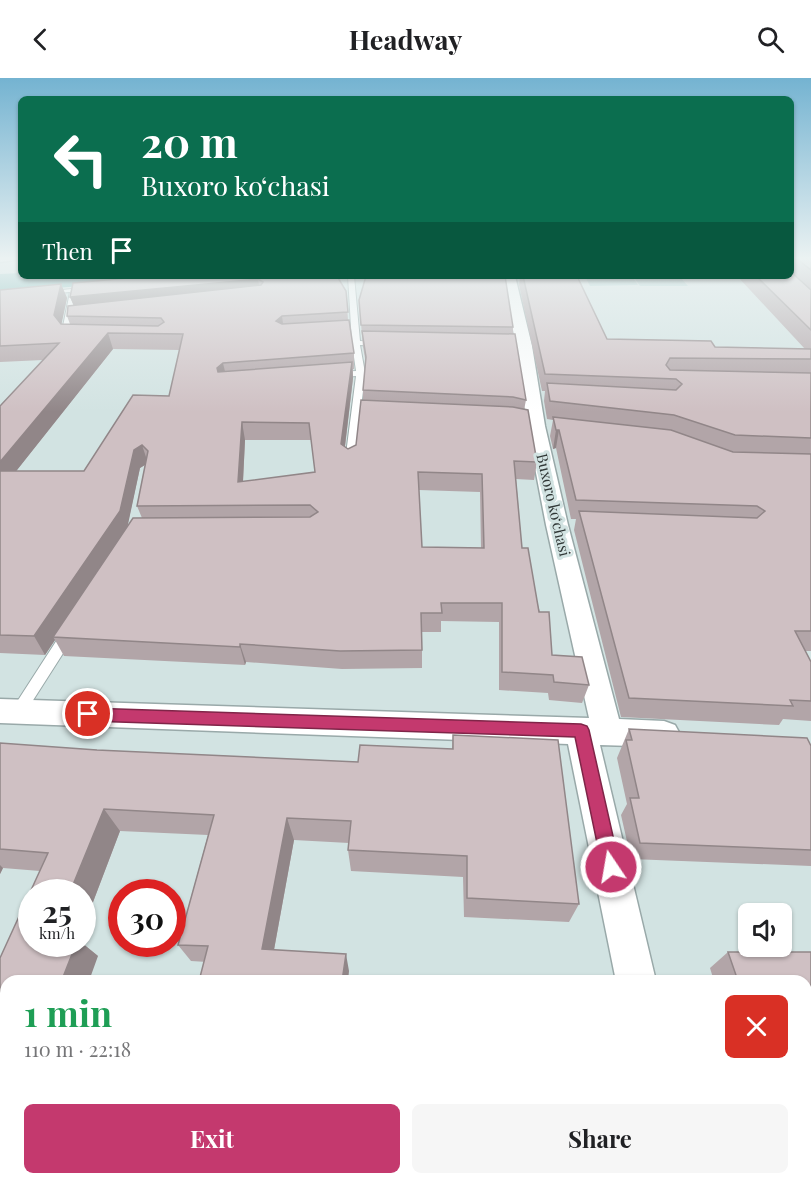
<!DOCTYPE html>
<html lang="en">
<head>
<meta charset="utf-8">
<style>
  body { margin:0; font-family:"Playfair Display",serif; background:#f6f6f6; color:#202124; height:100vh; display:flex; flex-direction:column; font-size:22px; white-space:nowrap }
  * { box-sizing:border-box; margin:0 }
  p { font-size:20px; color:#757577 }
  .icon { flex:none; width:33px; height:33px; fill:none; stroke:currentColor; stroke-width:2; stroke-linecap:round; stroke-linejoin:round }
  .map { position:relative; flex:1; overflow:hidden }
  .drawer { position:absolute; left:0px; top:897px; width:812px; height:210px; display:flex; flex-direction:column; background:#fff; border-radius:18px 18px 0 0; box-shadow:0 2px 4px #0004 }
  .drawer>* { flex:none }
  .banner { position:absolute; left:18px; top:18px; width:776px; height:183px; border-radius:9px; box-shadow:0 2px 4px #0004; background:#0b6e4f; color:#fff; overflow:hidden }
  .buttons { position:absolute; left:738px; top:825px; display:grid; gap:12px }
  .buttons a { display:grid; place-items:center; width:54px; height:54px; border-radius:9px; background:#fff; box-shadow:0 2px 4px #0004; font-size:30px }
  .speed { position:absolute; left:18px; top:801px; display:flex; gap:12px; font-size:30px; font-weight:700; text-align:center }
  .speed>* { display:grid; place-content:center; width:78px; height:78px; border-radius:50%; background:#fff; box-shadow:0 2px 4px #0004; line-height:1 }
  .speed small { font-size:15px; font-weight:400 }
  .speed .limit { border:9px solid #d22; background:#fff; color:#111 }
  .pin { position:absolute; display:grid; place-items:center; width:51px; height:51px; color:#fff; margin:-26px; border:3px solid #fff; border-radius:50%; box-shadow:0 2px 6px #0007 }
  .me { position:absolute; width:66px; margin:-33px; rotate:348deg; stroke-linejoin:round; filter:drop-shadow(0 0 4px #0008) }
  .turn { display:flex; align-items:center; gap:21px; height:126px; padding:0 24px; font-size:27px }
  .turn .icon { width:78px; height:78px; stroke-width:2.5 }
  .turn b { display:block; font-size:42px; line-height:51px }
  .then { display:flex; align-items:center; height:57px; padding:0 24px; background:#0003; gap:12px; font-size:22px }
  .round { display:grid; place-items:center; flex:none; width:63px; height:63px; border-radius:9px; background:#f6f6f6 }
  .overview { display:flex; align-items:center; justify-content:space-between; height:102px; padding:0 24px }
  h1 { font-size:36px; font-weight:700; line-height:45px; color:#1e9e55 }
  .action { display:flex; gap:12px; margin-top:auto; padding:12px 24px }
  .action a { flex:1; height:69px; border-radius:9px; background:#c4396e; color:#fff; font-size:24px; font-weight:700; line-height:69px; text-align:center }
  .action a+a { background:#f6f6f6; color:#202124 }
  header { display:flex; justify-content:space-between; align-items:center; height:78px; padding:0 24px; background:#fff; font-size:27px; font-weight:700 }
  .map>svg:first-child { display:block }
  .green { fill:#9ecdcb }
  .lines { fill:none; stroke-linecap:round; stroke-linejoin:round }
  .river { fill:#66b1af; fill-rule:evenodd }
  .service-casing { stroke:#99a9a9; stroke-width:2 }
  .minor-casing { stroke:#99a9a9; stroke-width:3 }
  .secondary-casing { stroke:#99a9a9; stroke-width:3 }
  .service { fill:#fff; fill-rule:evenodd }
  .minor { fill:#fff; fill-rule:evenodd }
  .secondary { fill:#fff; fill-rule:evenodd }
  .wall { fill:#b2a5a8; fill-rule:evenodd }
  .shaded-wall { fill:#918688 }
  .building { fill:#cfc0c3; stroke:#918688; stroke-width:1.5; fill-rule:evenodd }
  .route { fill:#c4396e; stroke:#7f2548; stroke-width:1.5 }
  .labels { text-anchor:middle; stroke-width:6; stroke-linejoin:round; paint-order:stroke }
  .street-label { font-size:15px; fill:#303736; stroke:#d2e3e2 }
</style>
</head>
<body>
<header><svg class="icon" aria-label="back" viewBox="0 0 24 24"><path d="M15 5l-7 7 7 7"/></svg>Headway<svg class="icon" aria-label="search" viewBox="0 0 24 24"><circle cx="10" cy="10" r="6"/><path d="M15 15l6 6"/></svg></header>
<div class="map">
<svg width="811" height="1107" viewBox="0 0 811 1107">
  <rect width="100%" height="100%" fill="#d2e3e2"/>
  <path class="green" d="M585 198H632L638 207 590 208Z
    M633 198H679L688 208H640Z"/>
  <g class="lines">
    <path class="river" d="M21 195V198H110L106 204 96 207 0 214V196Z"/>
    <defs>
      <path id="service" d="M348 198H354L360 263 381 264 385 266 381 268 360 267 365 295 355 384 350 387 345 384 356 298 336 300 332 297 336 294 356 293 352 265Z
        M90 209 92 212 77 214 70 253 79 257 75 259H67L62 253 70 214 47 216 44 214Z
        M69 550 76 555 23 638 18 640 13 638 10 634 13 630 64 551Z"/>
      <path id="minor" d="M503 198H515L532 268 545 348 568 447 619 641 664 643 675 647 680 656 675 665 664 669 600 667 656 903H616L568 666 0 645V621L589 640 546 447 527 348 516 268Z
        M656 1101H704L706 1107H656Z"/>
      <path id="secondary" d="M0 179H21V181L0 184Z"/>
    </defs>
    <use href="#service" class="service-casing"/>
    <use href="#minor" class="minor-casing"/>
    <use href="#secondary" class="secondary-casing"/>
    <use href="#service" class="service"/>
    <use href="#minor" class="minor"/>
    <use href="#secondary" class="secondary"/>
  </g>
  <path class="wall" d="M790 179H811V573H805L811 584V643L783 641 779 647 621 639 574 452 576 441H571L556 370 553 371 550 358 553 342 547 341 544 323 545 313H542L519 207 520 198H577L607 261 715 269 805 271 737 198H790Z
    M337 198 346 213 348 242 354 275V291H353V300L345 369 348 371 356 367 363 322V312L366 286 363 269 359 222 513 249V256L526 322 524 332 537 384 534 402 516 401 522 470 552 577 589 607 582 625 549 622 548 615 499 612V544L441 543V554H422V590L342 591 246 584 245 587 64 578 55 562 45 577 0 575V328L43 282 0 284V212L61 206 67 220 61 246H70L67 238 74 228 70 219 73 205ZM113 271 180 272 169 318 84 393H16ZM245 362H311L315 394 243 404ZM145 387 137 428 142 440 127 449 140 390ZM419 412 480 414 481 470 422 469Z
    M629 651 811 668V788L631 781 621 737 627 726 617 680Z
    M453 657 579 826 569 844 464 839 463 799 351 793 348 772 349 765 294 762 274 872 349 893 191 883 178 867 208 757 120 753 82 853V814L32 866 82 865 98 878 6 903V963L0 962V880L40 793 3 790 0 796V665L97 672 358 684 452 671Z
    M728 874H811V1107H760L759 1101H806V903H714L710 890Z
    M522 1101H627L628 1107H523Z"/>
  <path class="shaded-wall" d="M790 181H797L792 195H790Z
    M258 201 260 215 76 233 70 219Z
    M61 206 67 220 60 253 54 237Z
    M282 238 284 253 276 243Z
    M108 255 113 271 2 411 0 408V384Z
    M352 284 353 300 343 384 341 366Z
    M223 285 227 302 221 306 217 290Z
    M242 344 245 362 242 422 238 404Z
    M556 352H559L556 370 553 371Z
    M142 367 148 385 140 390 127 451 53 559 55 562 45 577 34 558 134 372Z
    M240 566 246 584 245 587 240 569Z
    M104 731 120 753 82 853V814H70Z
    M287 740 294 762 271 888 262 871Z
    M0 787 3 790 0 796Z
    M82 865 98 878 89 903H68L63 899 59 866Z
    M346 876 349 893 348 903H342Z
    M213 1101H228L227 1107H211Z"/>
  <path class="building" d="M790 179H811V192L797 181H790Z
    M790 193 811 212V252L756 198H790Z
    M151 198H337L346 213 348 234 282 238 276 243 282 246 349 242 354 275 223 285 217 290 218 294 352 284 341 366 348 371 356 367 361 322 513 329 528 332 537 384 514 383 522 470H528L539 534H549L552 577 582 579 589 607 554 604 553 597 502 594V525H441L442 535H421L422 572 340 573 240 566V569L53 559 133 440 310 439 318 434 310 427 137 428 148 373 142 367 134 372 120 433 34 558 0 557V393H84L133 317 169 318 183 256 108 255 0 384V328L59 265 0 268V212L61 206 54 237 61 246 158 248 164 244 161 240 67 238 68 228 261 207 263 204 258 201 70 219 73 205ZM242 344 309 345 315 394 238 404ZM418 394 482 396 484 470 422 469Z
    M366 198H505L513 249 361 247 359 222Z
    M523 198H577L607 261 711 263 715 269 811 271V281L670 280 666 287 670 292 811 295V360L735 357 674 337 550 323 547 305 676 312 682 306 676 301 545 296Z
    M362 253 515 256 526 322 513 319 363 312 366 279Z
    M553 339 671 352 733 374 811 376V553H795L811 584V623L790 622 793 628 629 620 579 433 757 440 765 433 757 428 576 422 559 352H556Z
    M629 651 807 660 811 668V772L640 765 630 720H639L626 662H632Z
    M453 657 558 662 579 826 467 820V778L348 772 351 743 287 740 262 871 346 876 342 903H199L208 868 178 867 214 737 104 731 70 814H32V866H76L63 899 72 900 71 903H6V952H0V880L48 775 0 771V665L97 672 358 684 360 667 453 671Z
    M728 874H811V1107H787L786 1101H806V903H738Z
    M143 1101H213L211 1107H142Z
    M320 1101H418V1107H319Z
    M531 1101H627L628 1107H532Z"/>
  <linearGradient id="sky" x2="0" y2="1"><stop stop-color="#74b3d1"/><stop offset="0.54" stop-color="#ebf2f2"/><stop offset="1" stop-color="#ebf2f2" stop-opacity="0"/></linearGradient>
  <rect width="811" height="334" fill="url(#sky)"/>
  <path class="route" d="M88 630 581 646 587 648 589 652 620 789 618 796 611 798 605 796 602 789 575 659 88 643 83 641 81 636 83 632Z"/>
  <g class="labels">
    <g class="street-label">
      <text transform="translate(553 427) rotate(77)" y="5">Buxoro koʻchasi</text>
    </g>
  </g>
</svg>
<div class="buttons">
<a><svg class="icon" aria-label="sound" viewBox="0 0 24 24"><path d="M4 9h4l5-4v14l-5-4H4zM17 9q2 3 0 6"/></svg></a>
</div>
<div class="speed"><div>25<small>km/h</small></div><div class="limit">30</div></div>
<div class="pin" style="left:88px;top:636px;background:#d93025"><svg class="icon" aria-label="arrive" viewBox="0 0 24 24"><path d="M6 21V4h12l-3 4 3 4H6"/></svg></div>
<svg class="me" style="left:611px;top:789px" viewBox="-20 -20 40 40"><circle r="17" fill="#c4396e" stroke="#fff" stroke-width="3"/><path d="M0-11L8 9 0 5-8 9z" fill="#fff"/></svg>
<div class="banner">
<div class="turn"><svg class="icon" aria-label="left" viewBox="0 0 24 24"><path d="M17 20v-9H6M10 6l-5 5 5 5"/></svg><div><b>20 m</b>Buxoro koʻchasi</div></div>
<div class="then">Then<svg class="icon" aria-label="arrive" viewBox="0 0 24 24"><path d="M6 21V4h12l-3 4 3 4H6"/></svg></div>
</div>
<section class="drawer">
<div class="overview"><div><h1>1 min</h1><p>110 m · 22:18</p></div><a class="round" style="background:#d93025;color:#fff"><svg class="icon" aria-label="close" viewBox="0 0 24 24"><path d="M6 6l12 12M18 6L6 18"/></svg></a></div>
<div class="action"><a>Exit</a><a>Share</a></div>
</section>
</div>
</body>
</html>
